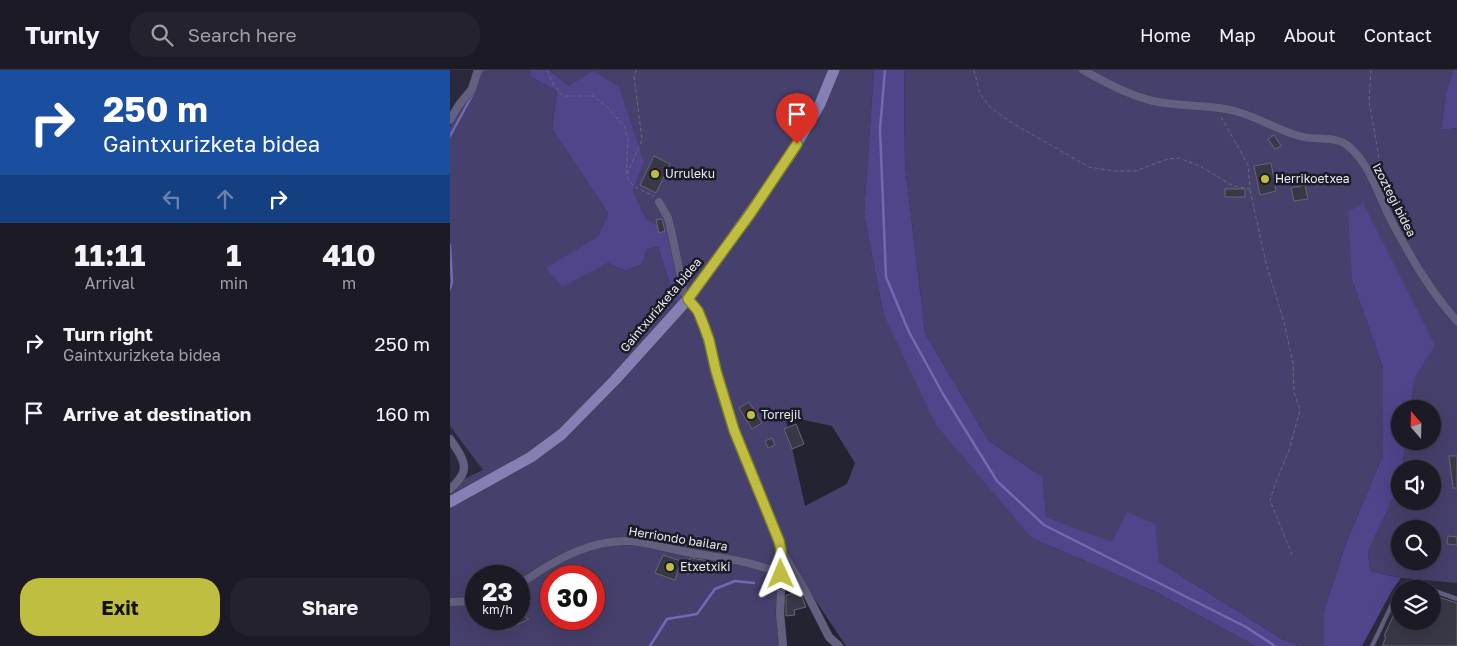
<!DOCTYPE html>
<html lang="en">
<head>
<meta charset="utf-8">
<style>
  body { margin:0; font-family:"Golos Text",sans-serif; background:#24232d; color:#f1f3f6; height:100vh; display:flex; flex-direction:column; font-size:19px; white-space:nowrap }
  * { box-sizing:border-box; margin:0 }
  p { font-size:16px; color:#a0a1a7 }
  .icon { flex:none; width:28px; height:28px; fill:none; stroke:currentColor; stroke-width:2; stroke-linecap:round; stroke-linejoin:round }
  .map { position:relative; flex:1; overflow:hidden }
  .drawer { display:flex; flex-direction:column; background:#1b1a25; width:450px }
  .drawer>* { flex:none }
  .guide { background:#1a4fa0; color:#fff; overflow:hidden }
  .needle { width:32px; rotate:340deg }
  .tools { position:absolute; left:941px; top:330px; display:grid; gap:10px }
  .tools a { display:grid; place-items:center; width:50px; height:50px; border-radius:50%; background:#1b1a25; box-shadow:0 5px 20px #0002,0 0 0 1px #393842; font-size:25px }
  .speed { position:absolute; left:15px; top:495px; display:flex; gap:10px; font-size:25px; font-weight:700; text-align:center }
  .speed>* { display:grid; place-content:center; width:65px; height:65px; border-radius:50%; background:#1b1a25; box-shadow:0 5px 20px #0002,0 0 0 1px #393842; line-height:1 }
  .speed small { font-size:12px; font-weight:400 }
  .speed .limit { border:8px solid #d22; background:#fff; color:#111 }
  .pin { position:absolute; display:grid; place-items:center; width:42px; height:42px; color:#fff; margin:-51px -21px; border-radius:50% 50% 50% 0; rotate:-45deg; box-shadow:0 0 5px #0007 }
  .pin .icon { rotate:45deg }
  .me { position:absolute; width:55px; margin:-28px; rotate:359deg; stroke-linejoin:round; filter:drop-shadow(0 0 4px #0008) }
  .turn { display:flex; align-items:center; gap:18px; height:105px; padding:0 20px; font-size:22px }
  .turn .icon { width:65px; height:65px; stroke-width:2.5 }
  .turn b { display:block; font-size:35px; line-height:42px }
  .lanes { display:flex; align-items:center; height:48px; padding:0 20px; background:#0003; justify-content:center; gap:25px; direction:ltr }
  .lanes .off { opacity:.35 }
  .eta { display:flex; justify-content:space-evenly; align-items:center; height:85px; text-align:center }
  .eta b { font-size:30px; font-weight:700; line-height:35px }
  .action { display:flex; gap:10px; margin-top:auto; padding:10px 20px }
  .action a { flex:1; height:58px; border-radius:20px; background:#c0be41; color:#111; font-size:20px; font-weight:700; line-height:58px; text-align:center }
  .action a+a { background:#24232d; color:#f1f3f6 }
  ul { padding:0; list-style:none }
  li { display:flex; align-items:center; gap:15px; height:70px; padding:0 20px }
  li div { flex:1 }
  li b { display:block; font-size:19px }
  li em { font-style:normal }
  header { display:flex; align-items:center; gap:30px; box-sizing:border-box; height:70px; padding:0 25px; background:#1b1a25; border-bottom:1px solid #393842 }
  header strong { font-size:24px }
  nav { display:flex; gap:28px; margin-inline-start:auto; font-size:18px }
  .search { width:350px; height:45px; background:#24232d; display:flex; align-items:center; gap:12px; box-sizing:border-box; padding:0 18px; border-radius:20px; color:#a0a1a7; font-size:19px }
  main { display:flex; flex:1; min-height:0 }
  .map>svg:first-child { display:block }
  .built { fill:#2b293d; fill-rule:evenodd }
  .green { fill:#46406c; fill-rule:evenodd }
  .forest { fill:#50448b }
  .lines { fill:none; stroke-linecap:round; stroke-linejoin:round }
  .stream { stroke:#7368b4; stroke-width:2.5 }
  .building { fill:#393847; stroke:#666575 }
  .lane-casing { stroke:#403f4c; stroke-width:5 }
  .street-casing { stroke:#403f4c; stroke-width:9 }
  .secondary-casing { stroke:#403f4c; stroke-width:12 }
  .path { stroke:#6a6975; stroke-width:1; stroke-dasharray:4 2.5; stroke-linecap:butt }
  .lane { stroke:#625f80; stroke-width:4 }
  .street { stroke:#625f80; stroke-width:8 }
  .secondary { stroke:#8580b4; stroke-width:11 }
  .route-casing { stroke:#7d7c2a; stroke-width:12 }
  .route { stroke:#c0be41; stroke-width:9 }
  .poi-dot { fill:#c0be41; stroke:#1b1a27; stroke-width:2 }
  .labels { text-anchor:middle; stroke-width:5; stroke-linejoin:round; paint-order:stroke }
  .poi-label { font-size:12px; fill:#ebebf4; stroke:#1b1a27; text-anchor:start }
  .street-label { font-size:12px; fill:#ebebf4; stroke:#1b1a27 }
</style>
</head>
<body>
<header>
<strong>Turnly</strong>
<div class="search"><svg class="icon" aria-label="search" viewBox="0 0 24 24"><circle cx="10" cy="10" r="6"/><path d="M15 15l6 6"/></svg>Search here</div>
<nav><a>Home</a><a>Map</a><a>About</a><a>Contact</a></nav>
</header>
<main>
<section class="drawer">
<div class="guide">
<div class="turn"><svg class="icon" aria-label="right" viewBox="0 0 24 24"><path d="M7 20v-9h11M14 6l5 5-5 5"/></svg><div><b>250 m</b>Gaintxurizketa bidea</div></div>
<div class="lanes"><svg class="icon off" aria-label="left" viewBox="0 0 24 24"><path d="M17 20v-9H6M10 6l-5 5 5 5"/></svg><svg class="icon off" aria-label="ahead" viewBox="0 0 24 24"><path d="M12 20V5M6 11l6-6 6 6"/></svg><svg class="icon" aria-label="right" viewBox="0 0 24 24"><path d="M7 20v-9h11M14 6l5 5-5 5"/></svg></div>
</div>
<div class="eta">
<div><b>11:11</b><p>Arrival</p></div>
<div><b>1</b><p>min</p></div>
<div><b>410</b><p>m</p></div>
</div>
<ul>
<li><svg class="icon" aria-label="right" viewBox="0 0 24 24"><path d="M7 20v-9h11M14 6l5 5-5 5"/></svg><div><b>Turn right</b><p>Gaintxurizketa bidea</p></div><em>250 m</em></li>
<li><svg class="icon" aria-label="arrive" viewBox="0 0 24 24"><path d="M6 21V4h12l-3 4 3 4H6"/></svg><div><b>Arrive at destination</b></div><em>160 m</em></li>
</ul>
<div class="action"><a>Exit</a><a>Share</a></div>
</section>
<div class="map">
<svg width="1007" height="576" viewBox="0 0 1007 576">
  <rect width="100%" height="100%" fill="#242331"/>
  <path class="built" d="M0 0H31L0 57Z
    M0 356 33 400 0 416Z
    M951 508 1007 513V576H912L943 519ZM950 519H982V551H950Z"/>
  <path class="green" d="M31 0H79L81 7 107 21 102 59 158 143 148 166 97 198 112 216 158 193 176 201 192 194 197 179 208 177 226 233 239 220 197 150 183 121 194 93 119 16 99 0H424L414 143 433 243 582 468 708 523 805 576H396L356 516 335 508 331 570 333 576H0V416L33 400 0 356V57ZM335 346 382 356 405 393 397 414 355 436ZM26 506H69V549H26ZM101 506H144V549H101Z
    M454 0H1003L996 23 991 60 1007 58V513L951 508 920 501 918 481 950 414V431H982V399H952L956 371H982V339H960L963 308 985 276 902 210 933 298V385L896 473 874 541V576H850L832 569 709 492 596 447 593 407 538 370 475 263 455 95ZM950 459H982V491H950Z"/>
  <path class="forest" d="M79 0H99L119 16 143 1 169 17 194 93 183 121 197 150 225 165 240 220 226 233 208 177 197 179 192 194 176 201 158 193 112 217 96 198 148 166 158 143 102 59 107 21 81 7Z
    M424 0H454L455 95 475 263 538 370 593 407 596 447 662 472 677 442 705 454 709 492 832 569 850 576H805L708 523 582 468 486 355 433 243 414 143Z
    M1003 0H1007V58L991 60 996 23Z
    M913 133 985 276 964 308 960 339H950V371H956L952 399H950V414L918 481 920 501 951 508 943 519 912 576H874V541L896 473 933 385V298L902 210 898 142Z"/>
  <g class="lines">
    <path class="stream" d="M435 0 430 59 436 207 459 262 493 324 547 411 594 455 796 557 825 576
      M28 10 32 0
      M0 66 25 20
      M0 175 2 212 0 219
      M200 576 217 549 247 544 265 519 285 511 304 513"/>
  </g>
  <path class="building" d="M824 65 831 76 825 79 818 69Z
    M204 86 220 94 206 123 190 115Z
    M821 93 826 121 810 125 804 96Z
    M855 115 858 129 844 131 841 118Z
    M775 119H795V127H775Z
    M212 149 215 161 209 163 206 150Z
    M299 332 312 353 302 359 289 338Z
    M346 354 354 374 342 379 334 359Z
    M322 368 325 375 318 378 315 371Z
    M999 386H1007V418H1003Z
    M998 466 1007 467V475L997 474Z
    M213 485 231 491 225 510 205 503Z
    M240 488 259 491V501L237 504 236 493 239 494Z
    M350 522 356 537 344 540 345 545 336 546V525Z
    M982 525 1007 533V576H932L936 567 934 566 950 531V551H982Z
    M69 531 77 549H79L56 560 51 549H69Z"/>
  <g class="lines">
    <defs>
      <path id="lane" d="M965 519 971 516 978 519
        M982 520 1007 529
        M922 576 946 526 950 525"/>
      <path id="street" d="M633 0C655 12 678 25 703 31 730 37 758 34 785 41 808 47 827 60 849 66 864 71 883 65 897 75 920 93 928 125 941 150 960 186 980 221 1007 251
        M0 50 9 35 22 19 28 0
        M209 132 218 148 222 164 234 223 248 241 254 256 259 270 266 301 285 362 329 471 332 494 330 544 333 576
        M0 369C15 391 22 400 0 419
        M332 481 355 520 379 567 389 576
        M69 515C104 490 145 466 189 472 207 475 224 480 242 483 273 488 302 491 331 504
        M0 532 26 531"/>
      <path id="secondary" d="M0 432 81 387 112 364 165 310 238 229 266 191 339 87 370 34 384 0"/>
    </defs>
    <use href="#lane" class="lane-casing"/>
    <use href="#street" class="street-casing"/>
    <use href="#secondary" class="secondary-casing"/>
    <path class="path" d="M97 0 103 14 113 26H144L158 38 175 57 178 71 176 105C182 118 191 120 204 126
      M524 0 530 24 540 37 562 53 639 97 664 101H685L718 89 729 88 750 96 783 116 800 119 798 95 770 45
      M921 0 919 31 928 82 931 109
      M177 104 192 70 184 6 186 0
      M800 120 816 193 834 252 843 293 844 322 850 340 839 380 826 412 820 430 842 485"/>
    <use href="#lane" class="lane"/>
    <use href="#street" class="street"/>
    <use href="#secondary" class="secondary"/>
  </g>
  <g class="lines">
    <defs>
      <path id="route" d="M331 504V480L329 471 284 360 266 301 259 270 254 256 248 241 238 229 300 144 347 74"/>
    </defs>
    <use href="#route" class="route-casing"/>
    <use href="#route" class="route"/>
  </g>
  <g class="poi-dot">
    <circle cx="205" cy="104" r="5"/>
    <circle cx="815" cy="109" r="5"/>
    <circle cx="301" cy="345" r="5"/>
    <circle cx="220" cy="497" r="5"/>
  </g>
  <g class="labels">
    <g class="poi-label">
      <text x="215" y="108">Urruleku</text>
      <text x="825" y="113">Herrikoetxea</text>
      <text x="311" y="349">Torrejil</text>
      <text x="230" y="501">Etxetxiki</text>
    </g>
    <g class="street-label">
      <text transform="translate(944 130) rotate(63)" y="4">Izoztegi bidea</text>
      <text transform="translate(211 235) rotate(-50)" y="4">Gaintxurizketa bidea</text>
      <text transform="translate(228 469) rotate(9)" y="4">Herriondo bailara</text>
    </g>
  </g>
</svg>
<div class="tools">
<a><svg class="needle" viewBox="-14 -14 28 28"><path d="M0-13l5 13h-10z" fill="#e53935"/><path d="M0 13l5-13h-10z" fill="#a0a1a7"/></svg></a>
<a><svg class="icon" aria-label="sound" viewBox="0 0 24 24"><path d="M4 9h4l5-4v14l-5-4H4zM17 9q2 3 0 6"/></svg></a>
<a><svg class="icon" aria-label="search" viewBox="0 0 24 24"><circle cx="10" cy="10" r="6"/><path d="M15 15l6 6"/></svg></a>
<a><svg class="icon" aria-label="layers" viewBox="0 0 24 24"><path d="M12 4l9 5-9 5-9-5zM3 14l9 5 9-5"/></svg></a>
</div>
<div class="speed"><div>23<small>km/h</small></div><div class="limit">30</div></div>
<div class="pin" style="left:347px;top:74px;background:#d93025"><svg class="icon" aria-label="arrive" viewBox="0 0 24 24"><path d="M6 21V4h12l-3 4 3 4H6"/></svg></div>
<svg class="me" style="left:331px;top:504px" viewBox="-20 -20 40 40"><path d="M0-17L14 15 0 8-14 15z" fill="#c0be41" stroke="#fff" stroke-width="4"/></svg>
</div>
</main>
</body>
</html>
